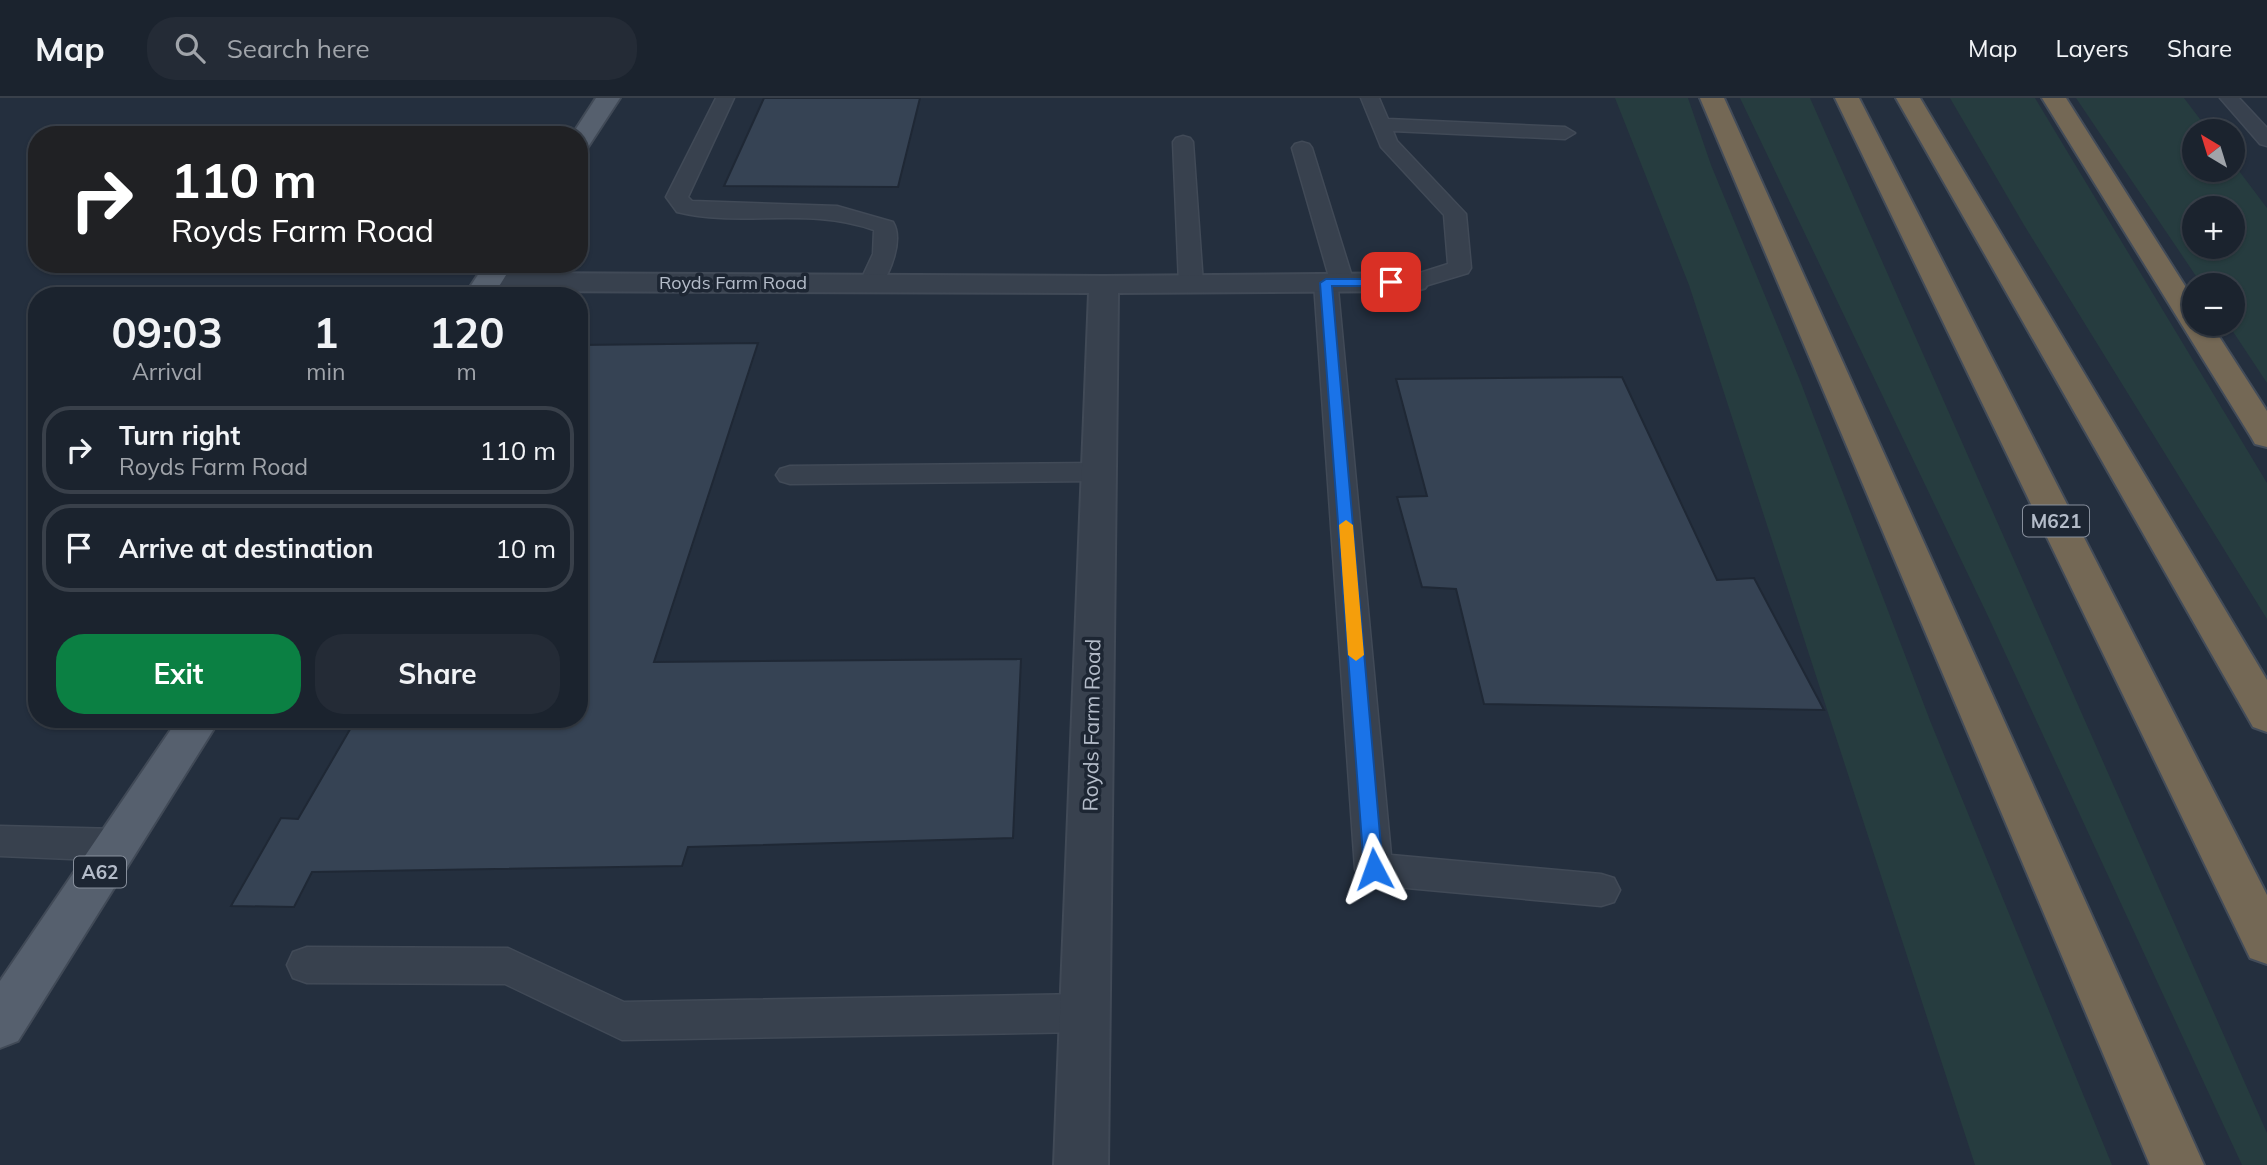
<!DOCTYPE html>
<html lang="en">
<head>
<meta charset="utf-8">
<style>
  body { margin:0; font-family:Mulish,sans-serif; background:#242b36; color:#f1f3f6; height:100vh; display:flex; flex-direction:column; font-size:26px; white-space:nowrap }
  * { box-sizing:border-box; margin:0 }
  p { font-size:23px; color:#a0a4aa }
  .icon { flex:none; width:38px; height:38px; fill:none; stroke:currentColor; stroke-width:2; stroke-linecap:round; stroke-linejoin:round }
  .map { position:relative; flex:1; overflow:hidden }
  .sheet { position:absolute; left:28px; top:189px; width:560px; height:441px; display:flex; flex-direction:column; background:#1b232e; border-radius:28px; box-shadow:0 2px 5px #0004,0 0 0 2px #39404a }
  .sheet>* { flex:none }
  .banner { position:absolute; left:28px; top:28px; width:560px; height:147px; border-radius:28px; box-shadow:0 2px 5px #0004,0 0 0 2px #39404a; background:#202124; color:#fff; overflow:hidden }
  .needle { width:46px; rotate:322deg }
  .controls { position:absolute; left:2182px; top:21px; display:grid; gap:14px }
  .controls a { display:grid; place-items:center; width:63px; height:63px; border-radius:50%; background:#1b232e; box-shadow:0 2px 5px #0004,0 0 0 2px #39404a; font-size:35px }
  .pin { position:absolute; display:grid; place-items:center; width:60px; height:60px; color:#fff; margin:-30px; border-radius:14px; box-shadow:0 4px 10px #0006 }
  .me { position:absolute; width:77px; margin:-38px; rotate:356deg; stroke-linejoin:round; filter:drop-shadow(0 0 5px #0008) }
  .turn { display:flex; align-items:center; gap:24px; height:147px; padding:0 28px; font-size:32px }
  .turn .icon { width:91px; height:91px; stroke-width:2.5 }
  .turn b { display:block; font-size:49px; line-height:60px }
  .eta { display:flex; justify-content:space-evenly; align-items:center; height:119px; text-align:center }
  .eta b { font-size:42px; font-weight:700; line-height:49px }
  .primary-button { display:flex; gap:14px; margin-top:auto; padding:14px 28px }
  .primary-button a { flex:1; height:80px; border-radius:28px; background:#0b8043; color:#fff; font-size:28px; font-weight:700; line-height:80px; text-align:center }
  .primary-button a+a { background:#242b36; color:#f1f3f6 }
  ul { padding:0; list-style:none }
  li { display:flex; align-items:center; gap:21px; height:88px; margin:0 14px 10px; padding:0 14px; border:4px solid #39404a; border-radius:28px }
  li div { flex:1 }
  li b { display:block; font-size:26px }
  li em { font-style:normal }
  header { display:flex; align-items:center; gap:42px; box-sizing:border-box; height:98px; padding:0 35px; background:#1b232e; border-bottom:2px solid #39404a }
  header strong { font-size:33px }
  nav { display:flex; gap:38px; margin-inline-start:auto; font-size:24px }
  .search { width:490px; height:63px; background:#242b36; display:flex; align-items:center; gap:18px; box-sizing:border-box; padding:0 24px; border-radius:28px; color:#a0a4aa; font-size:26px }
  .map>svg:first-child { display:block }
  .green { fill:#263c3f; fill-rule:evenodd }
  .building { fill:#364354; stroke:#1f2835; stroke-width:2 }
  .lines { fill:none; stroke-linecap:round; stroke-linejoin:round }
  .service-casing { stroke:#414a57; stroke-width:3 }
  .minor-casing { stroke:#414a57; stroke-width:4 }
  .primary-casing { stroke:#414a57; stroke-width:4 }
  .motorway-casing { stroke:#434c59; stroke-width:4 }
  .service { fill:#38414e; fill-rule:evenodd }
  .minor { fill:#38414e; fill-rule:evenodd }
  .primary { fill:#56606e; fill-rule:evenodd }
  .motorway { fill:#746855; fill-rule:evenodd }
  .route { fill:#1a73e8; stroke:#114b97; stroke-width:2 }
  .slow { fill:#f59e0b }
  .labels { text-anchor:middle; stroke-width:7; stroke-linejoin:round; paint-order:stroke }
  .far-street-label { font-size:18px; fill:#b4bcc9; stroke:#1d2633 }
  .shield { fill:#1d2633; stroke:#878f9c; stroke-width:2 }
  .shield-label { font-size:19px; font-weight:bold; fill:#b4bcc9 }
  .street-label { font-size:21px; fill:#b4bcc9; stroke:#1d2633 }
</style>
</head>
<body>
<header>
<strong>Map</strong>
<div class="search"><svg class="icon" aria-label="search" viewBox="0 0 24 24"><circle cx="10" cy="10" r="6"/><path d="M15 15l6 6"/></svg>Search here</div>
<nav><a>Map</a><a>Layers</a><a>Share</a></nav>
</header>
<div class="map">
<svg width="2267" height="1067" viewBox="0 0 2267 1067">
  <rect width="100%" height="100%" fill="#242f3e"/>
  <path class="green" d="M1615 0H1688L1711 67 1799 280 1931 625 2112 1067H1975L1689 187Z
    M1740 0H1810L2267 1035V1067H2242L1987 516Z
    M1950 0H2035L2267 385V521L2024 127Z
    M2076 0H2184L2209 33H2194V72H2233V65L2267 110V285L2228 226H2233V187H2202ZM2233 110V149H2194V110Z"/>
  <path class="building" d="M764 0H920L898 89 724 88Z
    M758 245 654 564 1021 561 1013 740 688 749 682 768 312 774 294 809 231 808 281 720 298 721 356 621H579V247Z
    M1622 279 1717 482 1754 480 1824 612 1484 606 1456 491 1422 489 1397 399 1427 398 1396 281Z"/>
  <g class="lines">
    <defs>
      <path id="service" d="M716 0H734L688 99 692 103 837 108 893 124C904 142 890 175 879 191H863L859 186 873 156 874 132C808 108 742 130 677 114L666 99Z
        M1361 0H1379L1388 21 1565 29 1575 35 1565 41 1393 33 1397 43 1466 116 1471 170 1468 175 1415 191 1407 189 1403 184 1407 179 1448 166 1444 117 1381 49Z
        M2220 0H2239L2267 30V48L2260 46Z
        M1183 38 1190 40 1193 44 1203 186 1199 191H1183L1179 186 1173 44 1176 40Z
        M1302 44 1309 46 1312 50 1354 185 1350 190 1338 191 1391 757 1601 776 1614 780 1620 792 1614 804 1601 808 1374 787 1361 782 1355 771 1314 185 1318 180 1329 179 1292 50 1295 46Z
        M1098 365 1108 368 1112 374 1108 380 1098 383 790 386 780 383 776 377 780 371 790 368Z
        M0 728 118 731 131 736 136 747 131 758 118 763 0 758Z
        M307 849 508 850 624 904 1085 896 1099 901 1105 915 1099 929 1085 934 622 942 505 886 307 885 293 880 287 867 293 854Z"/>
      <path id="minor" d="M488 175 1104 178 1415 175 1425 178 1429 184 1425 190 1415 193 1118 195 1108 1067H1054L1089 195 488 193 478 190 474 184 478 178Z"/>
      <path id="primary" d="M596 0H620L588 49 579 51V37H572Z
        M485 166H513L493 198H464Z
        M178 621H220L18 943 0 950V883Z"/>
      <path id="motorway" d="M1700 0H1724L2204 1067H2150Z
        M1835 0H1859L2267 797V866L2250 860Z
        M1896 0H1920L2267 582V634L2253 629Z
        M2042 0H2066L2194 202V226H2211L2267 313V349L2255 346 2251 339Z"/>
    </defs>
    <use href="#service" class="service-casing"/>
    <use href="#minor" class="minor-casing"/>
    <use href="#primary" class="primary-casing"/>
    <use href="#motorway" class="motorway-casing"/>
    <use href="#service" class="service"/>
    <use href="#minor" class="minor"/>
    <use href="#primary" class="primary"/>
    <use href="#motorway" class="motorway"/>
  </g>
  <path class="route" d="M1326 181H1391L1396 184 1391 188H1332L1383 771 1380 777 1374 779 1367 777 1364 771 1320 185Z"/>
  <path class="slow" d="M1346 422 1353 427 1364 557 1356 563 1348 557 1339 427Z"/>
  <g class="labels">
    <g class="far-street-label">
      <text x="733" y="191">Royds Farm Road</text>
    </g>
    <g class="shield">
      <rect x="2023" y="407.5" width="66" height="31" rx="5"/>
      <rect x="74" y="758.5" width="52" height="31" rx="5"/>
    </g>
    <g class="shield-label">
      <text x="2056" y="430">M621</text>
      <text x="100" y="781">A62</text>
    </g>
    <g class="street-label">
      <text transform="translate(1092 627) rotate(-89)" y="7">Royds Farm Road</text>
    </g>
  </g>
</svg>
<div class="controls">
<a><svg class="needle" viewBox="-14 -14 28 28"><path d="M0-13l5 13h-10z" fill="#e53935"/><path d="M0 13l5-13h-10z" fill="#a0a4aa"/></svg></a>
<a>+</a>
<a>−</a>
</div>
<div class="pin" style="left:1391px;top:184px;background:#d93025"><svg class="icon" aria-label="arrive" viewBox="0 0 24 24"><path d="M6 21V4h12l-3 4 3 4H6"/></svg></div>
<svg class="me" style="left:1374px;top:771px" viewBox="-20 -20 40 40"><path d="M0-17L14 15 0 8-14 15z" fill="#1a73e8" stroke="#fff" stroke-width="4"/></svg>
<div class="banner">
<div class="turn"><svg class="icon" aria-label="right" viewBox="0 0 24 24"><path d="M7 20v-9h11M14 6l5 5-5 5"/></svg><div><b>110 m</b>Royds Farm Road</div></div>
</div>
<section class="sheet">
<div class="eta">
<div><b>09:03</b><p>Arrival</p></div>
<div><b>1</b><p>min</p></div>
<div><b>120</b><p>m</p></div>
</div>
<ul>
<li><svg class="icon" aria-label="right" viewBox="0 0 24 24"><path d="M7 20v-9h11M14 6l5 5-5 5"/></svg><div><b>Turn right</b><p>Royds Farm Road</p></div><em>110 m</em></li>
<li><svg class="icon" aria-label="arrive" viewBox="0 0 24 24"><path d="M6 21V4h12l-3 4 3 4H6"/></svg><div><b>Arrive at destination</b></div><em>10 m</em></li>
</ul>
<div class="primary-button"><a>Exit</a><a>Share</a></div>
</section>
</div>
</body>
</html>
